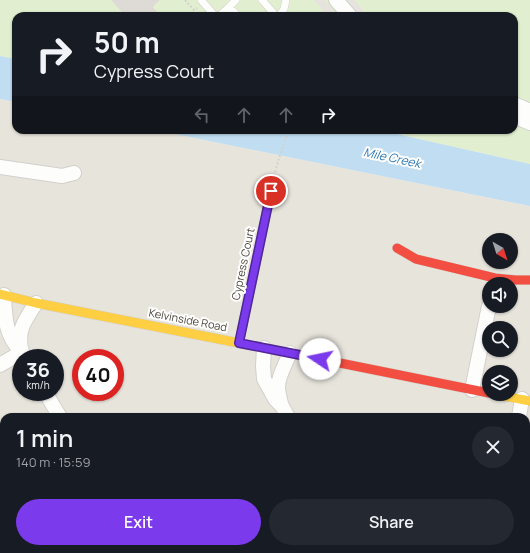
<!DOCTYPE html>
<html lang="en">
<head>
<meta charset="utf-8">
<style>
  body { margin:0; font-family:Manrope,sans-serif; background:#242831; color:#f1f3f6; height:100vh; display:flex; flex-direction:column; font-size:15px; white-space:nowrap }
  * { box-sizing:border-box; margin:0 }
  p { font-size:13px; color:#9ea1a6 }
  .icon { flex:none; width:22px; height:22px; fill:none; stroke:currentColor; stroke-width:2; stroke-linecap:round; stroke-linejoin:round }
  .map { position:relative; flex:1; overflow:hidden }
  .side { position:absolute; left:0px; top:413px; width:530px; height:140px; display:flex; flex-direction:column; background:#171b24; border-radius:12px 12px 0 0; box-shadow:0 1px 3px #0004 }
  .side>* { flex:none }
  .guide { position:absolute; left:12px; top:12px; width:506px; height:122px; border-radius:12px; box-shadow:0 1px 3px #0004; background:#171b24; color:#f1f3f6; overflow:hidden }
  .needle { width:26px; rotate:141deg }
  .tools { position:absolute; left:482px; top:233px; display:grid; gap:8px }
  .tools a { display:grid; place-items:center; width:36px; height:36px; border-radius:50%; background:#171b24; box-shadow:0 1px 3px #0004; font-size:20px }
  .speed { position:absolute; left:12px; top:349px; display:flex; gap:8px; font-size:20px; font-weight:700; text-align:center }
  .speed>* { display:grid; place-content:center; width:52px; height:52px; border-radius:50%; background:#171b24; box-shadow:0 1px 3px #0004; line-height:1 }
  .speed small { font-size:10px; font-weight:400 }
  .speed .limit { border:6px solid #d22; background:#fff; color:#111 }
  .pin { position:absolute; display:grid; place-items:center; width:34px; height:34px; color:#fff; margin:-17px; border:2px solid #fff; border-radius:50%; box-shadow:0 1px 4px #0007 }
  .me { position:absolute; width:44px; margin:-22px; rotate:281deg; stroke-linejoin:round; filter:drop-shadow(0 0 3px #0008) }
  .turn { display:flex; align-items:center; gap:14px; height:84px; padding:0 16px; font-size:18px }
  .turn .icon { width:52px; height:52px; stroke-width:2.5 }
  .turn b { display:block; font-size:28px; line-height:34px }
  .lanes { display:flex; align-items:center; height:38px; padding:0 16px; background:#0003; justify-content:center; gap:20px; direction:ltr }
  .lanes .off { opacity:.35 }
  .round { display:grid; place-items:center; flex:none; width:42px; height:42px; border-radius:21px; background:#242831 }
  .summary { display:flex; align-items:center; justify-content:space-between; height:68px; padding:0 16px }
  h1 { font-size:24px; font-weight:600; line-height:30px }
  .cta { display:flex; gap:8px; margin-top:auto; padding:8px 16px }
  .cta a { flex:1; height:46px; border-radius:24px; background:#7c3aed; color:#fff; font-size:16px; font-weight:600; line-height:46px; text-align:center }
  .cta a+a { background:#242831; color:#f1f3f6 }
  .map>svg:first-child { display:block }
  .residential { fill:#e7e4dc; fill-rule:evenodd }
  .green { fill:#e1eecf }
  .parking { fill:#e6e3df }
  .water { fill:#c0ddf1 }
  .building { fill:#dedbd6; stroke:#dcd9d4 }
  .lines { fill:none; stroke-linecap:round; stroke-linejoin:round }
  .lane-casing { stroke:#d2d0cb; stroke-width:8 }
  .street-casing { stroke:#d2d0cb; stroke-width:16 }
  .fast-casing { stroke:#d3cfc5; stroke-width:10 }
  .slow-casing { stroke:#d3cfc5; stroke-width:10 }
  .jam-casing { stroke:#d3cfc5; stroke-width:10 }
  .path { stroke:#d3d2cc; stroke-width:2; stroke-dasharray:2 2; stroke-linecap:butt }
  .lane { stroke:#fdfdfc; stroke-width:7 }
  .street { stroke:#fdfdfc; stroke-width:14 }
  .fast { stroke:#16e098; stroke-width:9 }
  .slow { stroke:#ffcf43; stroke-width:9 }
  .jam { stroke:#f24e42; stroke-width:9 }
  .route-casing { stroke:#51269a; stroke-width:10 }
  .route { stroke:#7c3aed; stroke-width:7 }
  .labels { text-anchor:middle; stroke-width:4; stroke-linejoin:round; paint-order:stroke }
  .street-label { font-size:11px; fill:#4b4439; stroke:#fff }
  .water-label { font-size:12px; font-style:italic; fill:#2e7ab2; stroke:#fff }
</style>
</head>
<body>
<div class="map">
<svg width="530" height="553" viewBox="0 0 530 553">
  <rect width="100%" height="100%" fill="#f4f2ee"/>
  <path class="residential" d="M0 99 16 102V130H155L530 206V553H0ZM489 240H511V262H489ZM489 284H511V306H489ZM489 328H511V350H489ZM21 358H55V392H21ZM81 358H115V392H81ZM489 372H511V394H489ZM4 417H526V549H4Z"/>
  <path class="green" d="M0 0H530V164L379 130H514V16H16V59L0 56Z"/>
  <path class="parking" d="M314 0H324L338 16H328Z
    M345 0H354L368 16H359Z"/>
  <path class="water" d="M0 56 16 59V102L0 99Z
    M155 130H379L530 164V206Z"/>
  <path class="building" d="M112 0H159L152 7 160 16H126Z"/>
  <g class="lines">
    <defs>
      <path id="lane" d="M201 0 215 16
        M262 0 276 16
        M229 7 236 0
        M219 16 229 7 238 16
        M279 16 284 9 286 0"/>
      <path id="street" d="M336 0 350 16
        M514 104 530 111
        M514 116 530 123
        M0 167 62 176 74 173
        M4 295C5 317 5 336 22 352
        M264 348 263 366 264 379 275 399 282 406 288 417
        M22 352C16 331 25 320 36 303
        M0 365 22 352
        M472 390 489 306
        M45 392 60 417
        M281 404C280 398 278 393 278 387 278 376 286 363 290 353
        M519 417 522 399
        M526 436 530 441
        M0 523 4 521
        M137 549 140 553
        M365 549 368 553"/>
      <path id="fast" d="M239 343 271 191"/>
      <path id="slow" d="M0 294 36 303 325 360
        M494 394 530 401"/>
      <path id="jam" d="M397 248 416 259 495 278 516 280H530
        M325 360 489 393"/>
    </defs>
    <use href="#lane" class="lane-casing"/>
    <use href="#street" class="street-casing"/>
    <use href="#fast" class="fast-casing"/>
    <use href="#slow" class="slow-casing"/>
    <use href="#jam" class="jam-casing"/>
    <path class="path" d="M185 0 194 10 197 8
      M274 176 279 158 289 130"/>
    <use href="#lane" class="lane"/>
    <use href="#street" class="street"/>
    <use href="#fast" class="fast"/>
    <use href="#slow" class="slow"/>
    <use href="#jam" class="jam"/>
  </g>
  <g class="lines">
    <defs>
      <path id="route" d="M271 191 239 343 320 359"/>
    </defs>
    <use href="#route" class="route-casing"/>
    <use href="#route" class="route"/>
  </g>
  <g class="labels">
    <g class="street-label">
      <text transform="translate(243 264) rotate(-78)" y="4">Cypress Court</text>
      <text transform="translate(188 320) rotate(11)" y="4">Kelvinside Road</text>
    </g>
    <g class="water-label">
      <text transform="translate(392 158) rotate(12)" y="4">Mile Creek</text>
    </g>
  </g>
</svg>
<div class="tools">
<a><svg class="needle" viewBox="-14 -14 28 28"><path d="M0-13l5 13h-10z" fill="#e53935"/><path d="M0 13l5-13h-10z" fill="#9ea1a6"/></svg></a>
<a><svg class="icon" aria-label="sound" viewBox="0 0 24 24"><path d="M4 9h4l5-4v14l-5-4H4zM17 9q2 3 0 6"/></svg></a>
<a><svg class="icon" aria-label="search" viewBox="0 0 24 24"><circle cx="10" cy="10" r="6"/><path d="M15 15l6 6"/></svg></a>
<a><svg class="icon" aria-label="layers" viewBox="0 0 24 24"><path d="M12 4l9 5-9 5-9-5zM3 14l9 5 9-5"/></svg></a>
</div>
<div class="speed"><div>36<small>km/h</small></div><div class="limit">40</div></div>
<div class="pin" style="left:271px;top:191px;background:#d93025"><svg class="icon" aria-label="arrive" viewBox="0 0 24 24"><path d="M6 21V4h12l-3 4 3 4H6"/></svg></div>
<svg class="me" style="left:320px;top:359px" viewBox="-20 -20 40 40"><circle r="19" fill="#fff"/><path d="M0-13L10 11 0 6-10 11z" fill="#7c3aed"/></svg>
<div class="guide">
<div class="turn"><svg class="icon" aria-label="right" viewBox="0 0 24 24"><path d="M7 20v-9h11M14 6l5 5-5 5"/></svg><div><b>50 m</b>Cypress Court</div></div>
<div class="lanes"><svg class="icon off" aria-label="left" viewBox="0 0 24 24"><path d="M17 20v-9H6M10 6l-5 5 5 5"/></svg><svg class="icon off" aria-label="ahead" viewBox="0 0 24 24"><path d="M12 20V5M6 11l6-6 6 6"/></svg><svg class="icon off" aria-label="ahead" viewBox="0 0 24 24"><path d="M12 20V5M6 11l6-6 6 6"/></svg><svg class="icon" aria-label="right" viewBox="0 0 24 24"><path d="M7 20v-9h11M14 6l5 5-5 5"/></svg></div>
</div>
<section class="side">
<div class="summary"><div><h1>1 min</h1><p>140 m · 15:59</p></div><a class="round"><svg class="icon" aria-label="close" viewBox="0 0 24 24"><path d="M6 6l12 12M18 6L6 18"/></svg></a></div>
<div class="cta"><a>Exit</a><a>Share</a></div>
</section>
</div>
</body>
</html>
